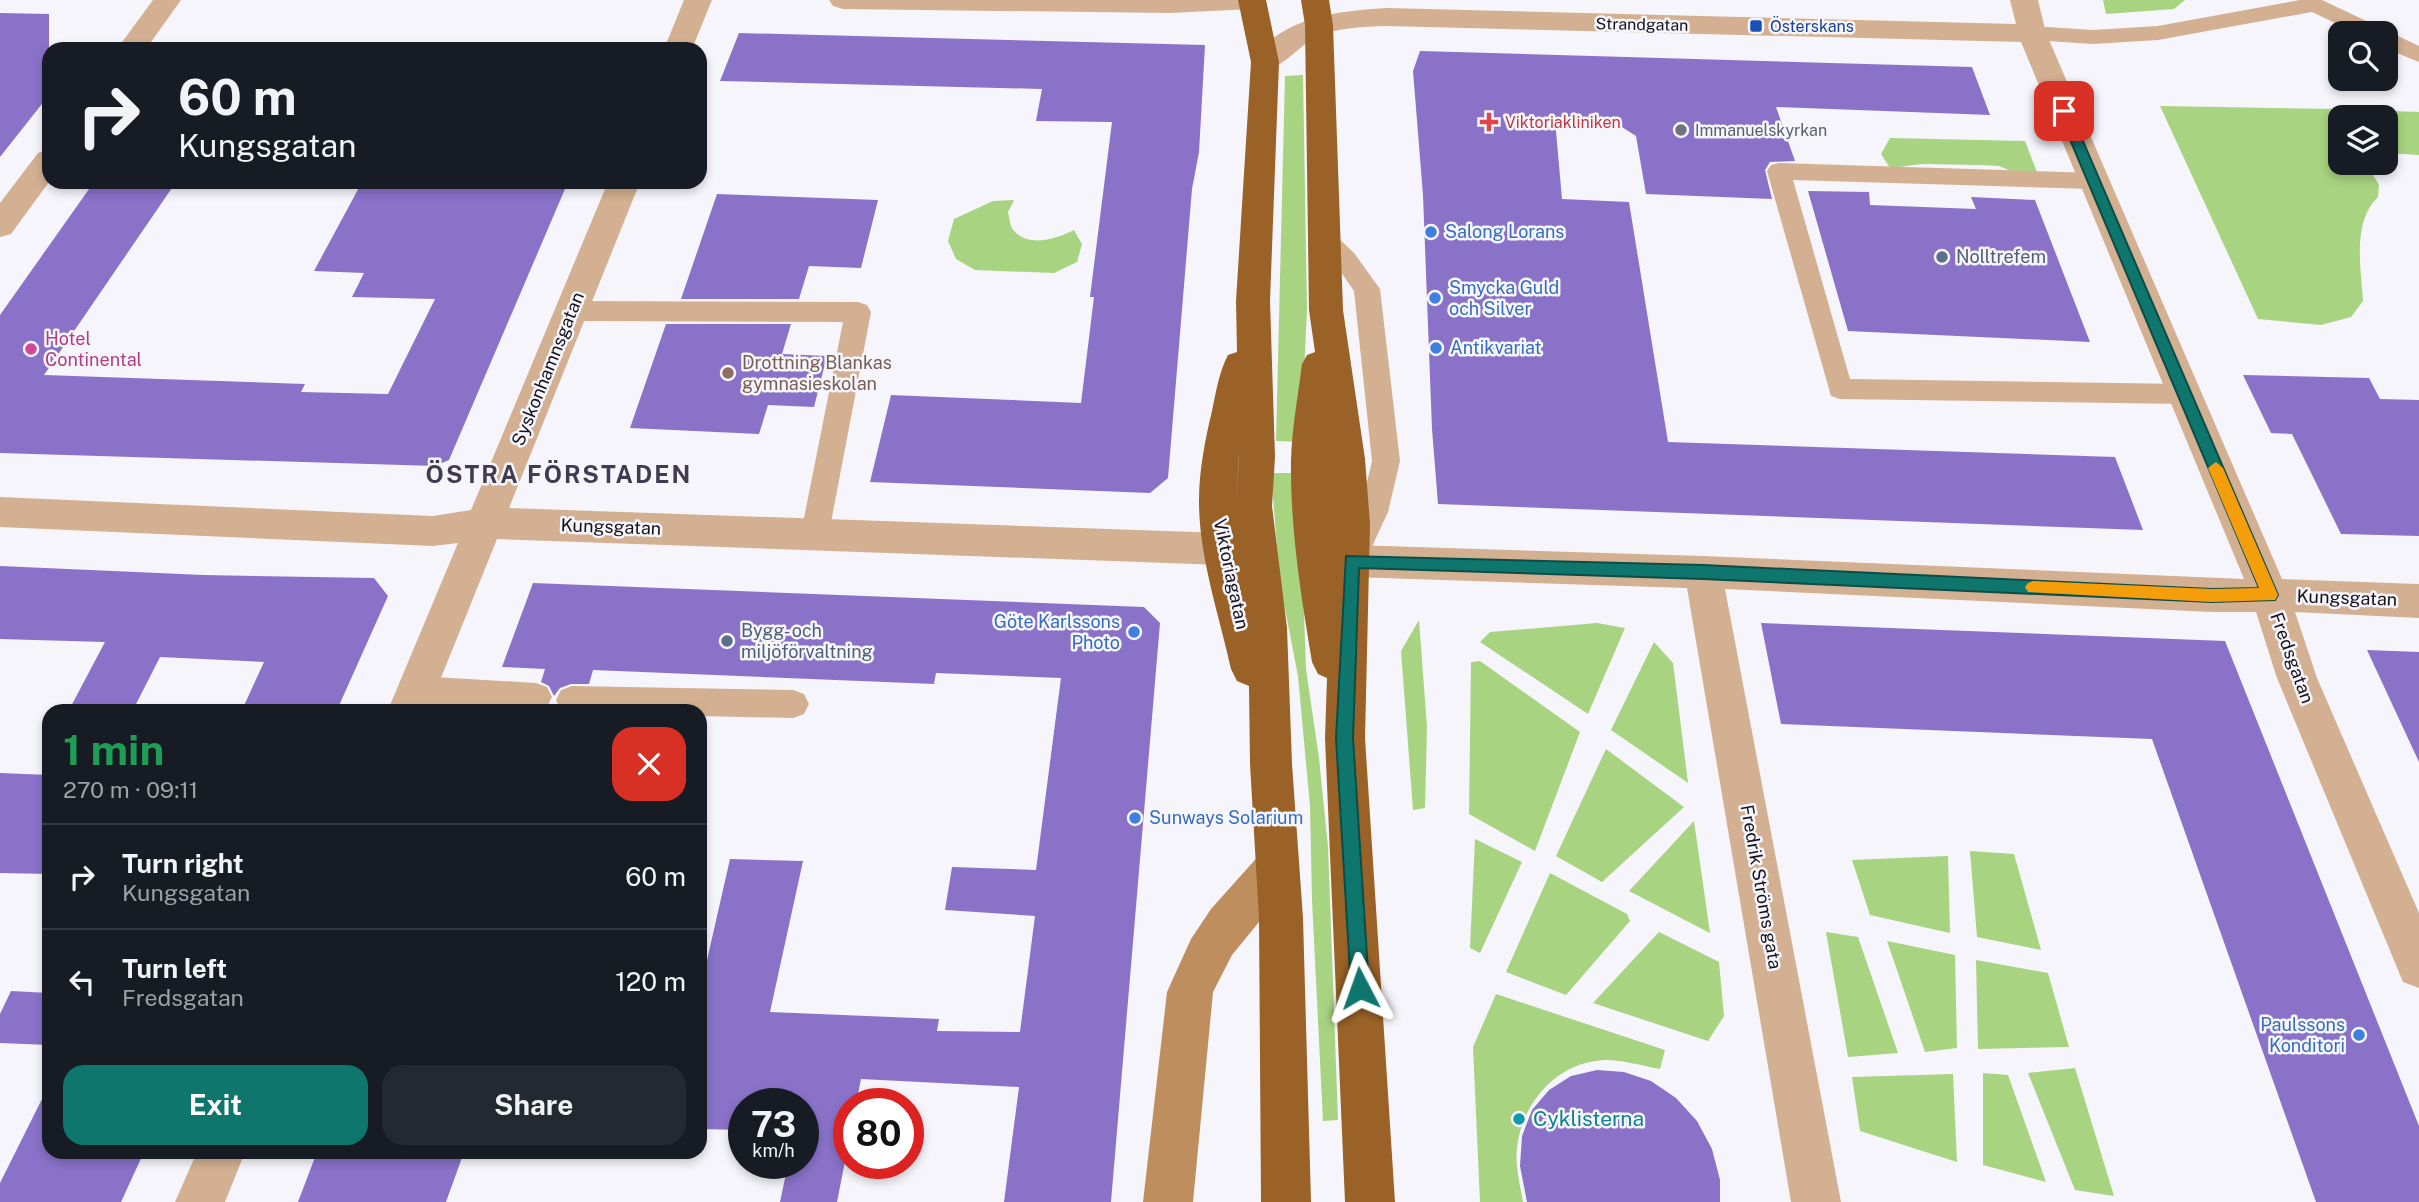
<!DOCTYPE html>
<html lang="en">
<head>
<meta charset="utf-8">
<style>
  body { margin:0; font-family:"Public Sans",sans-serif; background:#242831; color:#f1f3f6; height:100vh; display:flex; flex-direction:column; font-size:26px; white-space:nowrap }
  * { box-sizing:border-box; margin:0 }
  p { font-size:23px; color:#9ea1a6 }
  .icon { flex:none; width:38px; height:38px; fill:none; stroke:currentColor; stroke-width:2; stroke-linecap:round; stroke-linejoin:round }
  .map { position:relative; flex:1; overflow:hidden }
  .sheet { position:absolute; left:42px; top:704px; width:665px; height:455px; display:flex; flex-direction:column; background:#171b24; border-radius:21px; box-shadow:0 4px 10px #0003 }
  .sheet>* { flex:none }
  .guide { position:absolute; left:42px; top:42px; width:665px; height:147px; border-radius:21px; box-shadow:0 4px 10px #0003; background:#171b24; color:#f1f3f6; overflow:hidden }
  .fabs { position:absolute; left:2328px; top:21px; display:grid; gap:14px }
  .fabs a { display:grid; place-items:center; width:70px; height:70px; border-radius:14px; background:#171b24; box-shadow:0 4px 10px #0003; font-size:35px }
  .speed { position:absolute; left:728px; top:1088px; display:flex; gap:14px; font-size:35px; font-weight:700; text-align:center }
  .speed>* { display:grid; place-content:center; width:91px; height:91px; border-radius:50%; background:#171b24; box-shadow:0 4px 10px #0003; line-height:1 }
  .speed small { font-size:18px; font-weight:400 }
  .speed .limit { border:10px solid #d22; background:#fff; color:#111 }
  .pin { position:absolute; display:grid; place-items:center; width:60px; height:60px; color:#fff; margin:-30px; border-radius:14px; box-shadow:0 4px 10px #0006 }
  .me { position:absolute; width:77px; margin:-38px; rotate:356deg; stroke-linejoin:round; filter:drop-shadow(0 0 5px #0008) }
  .turn { display:flex; align-items:center; gap:24px; height:147px; padding:0 21px; font-size:32px }
  .turn .icon { width:91px; height:91px; stroke-width:2.5 }
  .turn b { display:block; font-size:49px; line-height:60px }
  .round { display:grid; place-items:center; flex:none; width:74px; height:74px; border-radius:21px; background:#242831 }
  .overview { display:flex; align-items:center; justify-content:space-between; height:119px; padding:0 21px }
  h1 { font-size:42px; font-weight:700; line-height:52px; color:#1e9e55 }
  .action { display:flex; gap:14px; margin-top:auto; padding:14px 21px }
  .action a { flex:1; height:80px; border-radius:21px; background:#0f766e; color:#fff; font-size:28px; font-weight:700; line-height:80px; text-align:center }
  .action a+a { background:#242831; color:#f1f3f6 }
  ul { padding:0; list-style:none }
  li { display:flex; align-items:center; gap:21px; height:105px; padding:0 21px; border-top:2px solid #363941 }
  li div { flex:1 }
  li b { display:block; font-size:26px }
  li em { font-style:normal }
  .map>svg:first-child { display:block }
  .green { fill:#a8d381 }
  .building { fill:#8a72c9 }
  .lines { fill:none; stroke-linecap:round; stroke-linejoin:round }
  .lane { fill:#d3b091; fill-rule:evenodd }
  .street { fill:#d3b091; fill-rule:evenodd }
  .secondary { fill:#bf8e5e; fill-rule:evenodd }
  .highway { fill:#9a6226; fill-rule:evenodd }
  .route { fill:#0f766e; stroke:#0a4d48; stroke-width:2 }
  .slow { fill:#f59e0b }
  .transit-dot { fill:#1a4fb4; stroke:#f6f5fb; stroke-width:2.5 }
  .health-dot { fill:#e0444e; stroke:#f6f5fb; stroke-width:2.5 }
  .worship-dot { fill:#6b7280; stroke:#f6f5fb; stroke-width:2.5 }
  .shop-dot { fill:#3f7fe0; stroke:#f6f5fb; stroke-width:2.5 }
  .service-dot { fill:#5c6f8a; stroke:#f6f5fb; stroke-width:2.5 }
  .hotel-dot { fill:#d1479c; stroke:#f6f5fb; stroke-width:2.5 }
  .education-dot { fill:#8d6e63; stroke:#f6f5fb; stroke-width:2.5 }
  .culture-dot { fill:#0f9aa8; stroke:#f6f5fb; stroke-width:2.5 }
  .labels { text-anchor:middle; stroke-width:5; stroke-linejoin:round; paint-order:stroke }
  .far-street-label { font-size:16px; fill:#13111a; stroke:#f6f5fb }
  .far-transit-label { font-size:16px; fill:#164399; stroke:#f6f5fb; text-anchor:start }
  .far-health-label { font-size:16px; fill:#be3a42; stroke:#f6f5fb; text-anchor:start }
  .far-worship-label { font-size:16px; fill:#5b616d; stroke:#f6f5fb; text-anchor:start }
  .shop-label { font-size:18px; fill:#366cbe; stroke:#f6f5fb; text-anchor:start }
  .service-label { font-size:18px; fill:#4e5e75; stroke:#f6f5fb; text-anchor:start }
  .hotel-label { font-size:18px; fill:#b23c85; stroke:#f6f5fb; text-anchor:start }
  .education-label { font-size:18px; fill:#785e54; stroke:#f6f5fb; text-anchor:start }
  .street-label { font-size:18px; fill:#13111a; stroke:#f6f5fb }
  .near-culture-label { font-size:21px; fill:#0d838f; stroke:#f6f5fb; text-anchor:start }
  .district-label { font-size:24px; font-weight:bold; letter-spacing:2px; fill:#403b50; stroke:#f6f5fb }
</style>
</head>
<body>
<div class="map">
<svg width="2419" height="1202" viewBox="0 0 2419 1202">
  <rect width="100%" height="100%" fill="#f6f5fb"/>
  <path class="green" d="M2103 0H2185L2174 9 2106 14Z
    M1303 75 1307 308 1301 442 1276 441 1285 76Z
    M2160 106 2336 109 2341 117 2340 163H2366L2379 185 2378 197C2352 222 2361 268 2363 301L2351 317 2321 325 2258 319Z
    M2364 110 2419 112V155L2387 153 2385 117H2368Z
    M1890 138 2025 141 2038 175 2018 174 1999 166 1981 165 1922 164 1890 168 1881 154Z
    M1014 200 1008 212C1009 216 1010 225 1012 228 1026 249 1056 239 1074 230L1082 244 1077 262 1054 273 975 270 956 259 948 241 954 219 993 201Z
    M1271 473H1299L1306 669 1319 758 1328 847 1338 1120 1323 1121 1312 900 1310 806 1298 676 1280 583Z
    M1419 620 1427 727 1425 808 1413 810 1401 651Z
    M1597 623 1625 628 1588 714 1480 642 1490 632Z
    M1654 642 1673 663 1688 783 1611 730Z
    M1480 661 1580 732 1535 851 1469 814 1471 662Z
    M1606 749 1684 807 1602 882 1556 856Z
    M1694 821 1710 933 1629 891Z
    M1475 839 1522 862 1480 953 1470 948Z
    M1970 851 2014 854 2041 950 1977 937Z
    M1948 856 1950 933 1870 915 1852 860Z
    M1550 873 1627 914 1630 921 1566 995 1506 972Z
    M1659 932 1719 962 1724 1016 1708 1041 1593 1003Z
    M1826 932 1858 937 1898 1053 1848 1057Z
    M1887 941 1955 955 1957 1048 1925 1052Z
    M1976 960 2048 973 2069 1047 1978 1049Z
    M1496 994 1665 1050 1660 1069C1643 1066 1623 1060 1606 1060 1558 1061 1522 1102 1517 1148 1515 1165 1520 1185 1523 1202H1480L1473 1047Z
    M2075 1068 2114 1196 2075 1190 2028 1073Z
    M1983 1073 2008 1075 2046 1182 1983 1165Z
    M1953 1074 1957 1162 1860 1131 1852 1077Z"/>
  <path class="building" d="M0 13 49 14V95L0 157Z
    M739 33 1205 45 1199 152 1192 189 1168 478 1150 493 870 482 891 395 1081 403 1094 297H1090L1112 122 1036 121 1042 89 720 81Z
    M1420 51 1972 67 1990 115 1776 107 1795 161 1770 162 1765 170 1772 199 1646 194 1636 136 1611 120H1555L1562 199 1629 202 1668 442 2115 457 2143 530 1438 504 1432 429 1423 195 1413 71Z
    M94 182H176L44 375 305 384 301 392 388 394 435 299 352 297 364 273 314 271 362 182H568L449 460 435 466 0 453V315Z
    M1808 191 1869 192 1870 205 1976 209 1971 197 2035 200 2090 342 1848 331Z
    M717 194 878 200 861 268 809 266 799 299H681Z
    M666 324H791L782 354 827 356 814 407 768 405 759 434 630 428Z
    M2243 375 2369 378 2380 399 2419 400V536L2341 534 2292 434 2271 433Z
    M0 566 203 575 374 578 388 596 337 710H242L264 662 160 657 133 710H69L105 642 0 639Z
    M533 583 1144 607 1160 623 1111 1202H1004L1019 1087 861 1079 856 1104H849V1141L837 1202H780L788 1164H803V1104H744V1130L700 1129V991L730 859 803 861 770 1012 939 1019 937 1031 1020 1032 1035 916 945 910 952 867 1036 870 1061 678 936 673 934 684 593 670 589 684H571L560 688 554 696 549 686 541 682 545 669 502 667Z
    M1761 623 2225 641 2419 1126V1202H2316L2152 739 1781 724Z
    M2367 650 2419 652V762Z
    M0 773 49 775V874L0 873Z
    M11 991 49 993V1045L0 1043V1014Z
    M1597 1070 1624 1072 1651 1081 1676 1098 1697 1121 1712 1149 1720 1180V1202H1527L1520 1166 1522 1136 1532 1110 1549 1090 1571 1076Z
    M49 1085V1152H144L121 1202H0V1183Z
    M317 1152H464L446 1202H298Z"/>
  <g class="lines">
    <path class="lane" d="M2300 0H2322L2419 46V62L2385 48V33H2356L2312 12 2158 40 2093 44 2032 40 2024 38 2021 33 2024 28 2032 26 2093 30 2158 26Z
      M1779 163 2093 173 2101 175 2105 181 2101 187 2093 189 1793 180 1850 379 2183 384 2193 387 2196 394 2193 401 2183 404 1840 399 1831 396 1767 171 1771 165Z
      M1323 229 1332 232 1354 253 1380 289 1400 461 1388 512 1363 566 1353 569 1343 566 1338 557 1360 512 1372 461 1354 291 1336 265 1311 238 1314 232Z
      M571 301 858 302 867 305 871 312 829 533 825 541 815 545 805 541 801 533 843 322 571 321 562 318 558 311 562 304Z
      M416 676 536 683 547 687 552 697 547 707 537 710 416 704 405 700 401 690 405 680Z
      M572 686 793 690 804 694 809 704 804 714 793 718 700 716V710H561L556 700 561 690Z"/>
    <path class="street" d="M153 0H181L146 49H117Z
      M684 0H712L692 49H664Z
      M829 0H1266L1262 6 1252 9 1170 13 843 9 833 6Z
      M2010 0H2038L2046 33 2282 579 2419 584V618L2295 612 2317 678 2419 913V988L2403 982 2277 678 2256 612H2212L1725 589 1841 1202H1791L1687 588 1352 577 1339 572 1333 561 1339 550 1352 545 1703 556 2244 579 2021 42 1387 26C1363 27 1338 27 1316 37 1295 48 1279 75 1255 69L1251 62C1280 17 1338 11 1387 8L2016 24Z
      M49 149V182L11 234 0 237V203L38 153Z
      M608 182H640L509 508 1222 533 1235 538 1241 549 1235 560 1222 565 497 539 428 710H388L458 543 433 546 0 527V497L433 516 471 510Z
      M197 1152H245L225 1202H175Z"/>
    <path class="secondary" d="M1277 846 1292 852 1299 867 1292 882 1232 955 1213 992 1193 1202H1143L1167 992 1191 939 1211 909 1262 852Z"/>
    <path class="highway" d="M1238 0H1266L1279 62 1270 301 1275 457 1272 506 1287 628 1292 764 1303 918 1311 1202H1261L1259 918 1250 764 1249 686 1237 681 1231 669C1219 614 1199 558 1199 501 1199 471 1205 440 1212 411 1216 392 1219 372 1228 355L1237 352 1236 301 1251 62ZM1239 454V457L1236 505Z
      M1301 0H1329L1333 25 1343 310 1365 459 1370 524 1365 738 1395 1202H1345L1325 738 1327 678 1318 674 1312 662C1301 595 1290 528 1291 460 1292 428 1298 396 1302 364L1307 355 1315 352 1309 310 1305 25Z"/>
  </g>
  <path class="route" d="M2064 107 2070 111 2278 595 2275 600 2212 602 1703 579 1359 568 1353 738 1369 988 1367 994 1360 997 1353 994 1351 988 1336 738 1346 556 1703 565 2212 589 2259 588 2058 111Z"/>
  <path class="slow" d="M2216 462 2223 468 2278 595 2275 600 2212 602 2028 592 2025 587 2028 583 2033 581 2212 589 2259 588 2208 468Z"/>
  <rect class="transit-dot" x="1749" y="19" width="14" height="14" rx="3.5"/>
  <path class="health-dot" d="M1485.5 111.5h7v7h7v7h-7v7h-7v-7h-7v-7h7z"/>
  <circle class="worship-dot" cx="1681" cy="130" r="7"/>
  <g class="shop-dot">
    <circle cx="1431" cy="232" r="7"/>
    <circle cx="1435" cy="298" r="7"/>
    <circle cx="1436" cy="348" r="7"/>
    <circle cx="1134" cy="632" r="7"/>
    <circle cx="1135" cy="818" r="7"/>
    <circle cx="2359" cy="1035" r="7"/>
  </g>
  <g class="service-dot">
    <circle cx="1942" cy="257" r="7"/>
    <circle cx="727" cy="641" r="7"/>
  </g>
  <circle class="hotel-dot" cx="31" cy="349" r="7"/>
  <circle class="education-dot" cx="728" cy="373" r="7"/>
  <circle class="culture-dot" cx="1519" cy="1119" r="7"/>
  <g class="labels">
    <g class="far-street-label">
      <text transform="translate(1642 24) rotate(1)" y="6">Strandgatan</text>
    </g>
    <g class="far-transit-label">
      <text x="1770" y="32">Österskans</text>
    </g>
    <g class="far-health-label">
      <text x="1505" y="128">Viktoriakliniken</text>
    </g>
    <g class="far-worship-label">
      <text x="1695" y="136">Immanuelskyrkan</text>
    </g>
    <g class="shop-label">
      <text x="1445" y="238">Salong Lorans</text>
      <text x="1449" y="294">Smycka Guld<tspan x="1449" dy="21">och Silver</tspan></text>
      <text x="1450" y="354">Antikvariat</text>
      <text x="1120" y="628" text-anchor="end">Göte Karlssons<tspan x="1120" dy="21">Photo</tspan></text>
      <text x="1149" y="824">Sunways Solarium</text>
      <text x="2345" y="1031" text-anchor="end">Paulssons<tspan x="2345" dy="21">Konditori</tspan></text>
    </g>
    <g class="service-label">
      <text x="1956" y="263">Nolltrefem</text>
      <text x="741" y="637">Bygg- och<tspan x="741" dy="21">miljöförvaltning</tspan></text>
    </g>
    <g class="hotel-label">
      <text x="45" y="345">Hotel<tspan x="45" dy="21">Continental</tspan></text>
    </g>
    <g class="education-label">
      <text x="742" y="369">Drottning Blankas<tspan x="742" dy="21">gymnasieskolan</tspan></text>
    </g>
    <g class="street-label">
      <text transform="translate(548 369) rotate(-68)" y="6">Syskonhamnsgatan</text>
      <text transform="translate(611 527) rotate(2)" y="6">Kungsgatan</text>
      <text transform="translate(1231 574) rotate(78)" y="6">Viktoriagatan</text>
      <text transform="translate(2347 598) rotate(2)" y="6">Kungsgatan</text>
      <text transform="translate(2292 658) rotate(70)" y="6">Fredsgatan</text>
      <text transform="translate(1761 887) rotate(80)" y="6">Fredrik Ströms gata</text>
    </g>
    <g class="near-culture-label">
      <text x="1533" y="1126">Cyklisterna</text>
    </g>
    <g class="district-label">
      <text x="559" y="483">ÖSTRA FÖRSTADEN</text>
    </g>
  </g>
</svg>
<div class="fabs">
<a><svg class="icon" aria-label="search" viewBox="0 0 24 24"><circle cx="10" cy="10" r="6"/><path d="M15 15l6 6"/></svg></a>
<a><svg class="icon" aria-label="layers" viewBox="0 0 24 24"><path d="M12 4l9 5-9 5-9-5zM3 14l9 5 9-5"/></svg></a>
</div>
<div class="speed"><div>73<small>km/h</small></div><div class="limit">80</div></div>
<div class="pin" style="left:2064px;top:111px;background:#d93025"><svg class="icon" aria-label="arrive" viewBox="0 0 24 24"><path d="M6 21V4h12l-3 4 3 4H6"/></svg></div>
<svg class="me" style="left:1360px;top:988px" viewBox="-20 -20 40 40"><path d="M0-17L14 15 0 8-14 15z" fill="#0f766e" stroke="#fff" stroke-width="4"/></svg>
<div class="guide">
<div class="turn"><svg class="icon" aria-label="right" viewBox="0 0 24 24"><path d="M7 20v-9h11M14 6l5 5-5 5"/></svg><div><b>60 m</b>Kungsgatan</div></div>
</div>
<section class="sheet">
<div class="overview"><div><h1>1 min</h1><p>270 m · 09:11</p></div><a class="round" style="background:#d93025;color:#fff"><svg class="icon" aria-label="close" viewBox="0 0 24 24"><path d="M6 6l12 12M18 6L6 18"/></svg></a></div>
<ul>
<li><svg class="icon" aria-label="right" viewBox="0 0 24 24"><path d="M7 20v-9h11M14 6l5 5-5 5"/></svg><div><b>Turn right</b><p>Kungsgatan</p></div><em>60 m</em></li>
<li><svg class="icon" aria-label="left" viewBox="0 0 24 24"><path d="M17 20v-9H6M10 6l-5 5 5 5"/></svg><div><b>Turn left</b><p>Fredsgatan</p></div><em>120 m</em></li>
</ul>
<div class="action"><a>Exit</a><a>Share</a></div>
</section>
</div>
</body>
</html>
